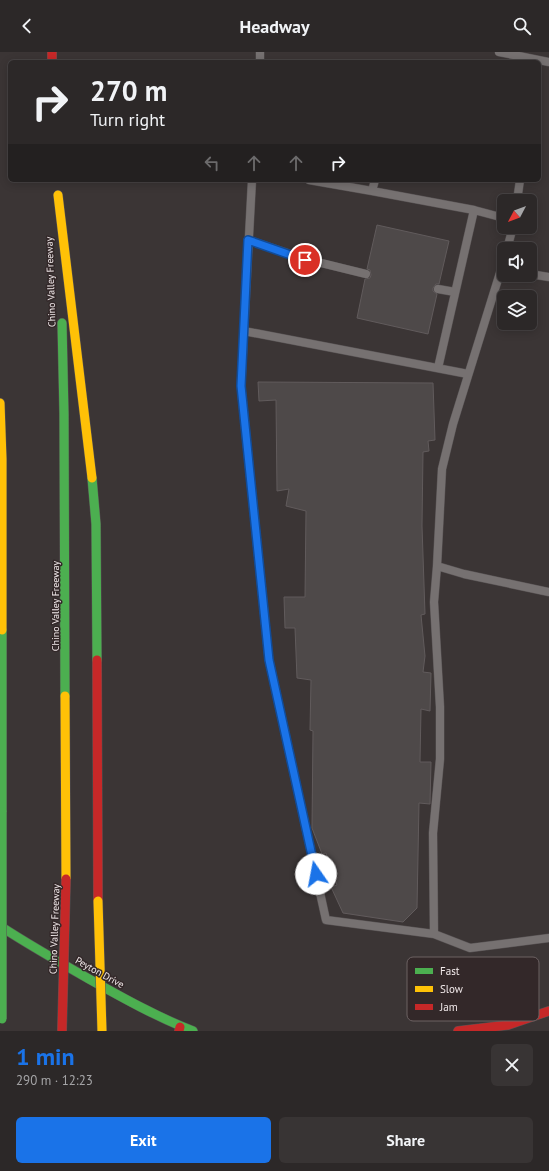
<!DOCTYPE html>
<html lang="en">
<head>
<meta charset="utf-8">
<style>
  body { margin:0; font-family:"PT Sans",sans-serif; background:#383434; color:#f1f3f6; height:100vh; display:flex; flex-direction:column; font-size:15px; white-space:nowrap }
  * { box-sizing:border-box; margin:0 }
  p { font-size:13px; color:#a6a6a8 }
  .icon { flex:none; width:22px; height:22px; fill:none; stroke:currentColor; stroke-width:2; stroke-linecap:round; stroke-linejoin:round }
  .map { position:relative; height:979px; overflow:hidden }
  .details { display:flex; flex-direction:column; background:#2c2828; flex:1 }
  .details>* { flex:none }
  .top-card { position:absolute; left:8px; top:8px; width:533px; height:122px; border-radius:6px; box-shadow:0 2px 10px #0003,0 0 0 1px #484445; background:#2c2828; color:#f1f3f6; overflow:hidden }
  .needle { width:26px; rotate:229deg }
  .fabs { position:absolute; left:497px; top:142px; display:grid; gap:8px }
  .fabs a { display:grid; place-items:center; width:40px; height:40px; border-radius:6px; background:#2c2828; box-shadow:0 2px 10px #0003,0 0 0 1px #484445; font-size:20px }
  .pin { position:absolute; display:grid; place-items:center; width:34px; height:34px; color:#fff; margin:-17px; border:2px solid #fff; border-radius:50%; box-shadow:0 1px 4px #0007 }
  .me { position:absolute; width:44px; margin:-22px; rotate:348deg; stroke-linejoin:round; filter:drop-shadow(0 0 3px #0008) }
  .turn { display:flex; align-items:center; gap:14px; height:84px; padding:0 16px; font-size:18px }
  .turn .icon { width:52px; height:52px; stroke-width:2.5 }
  .turn b { display:block; font-size:28px; line-height:34px }
  .lanes { display:flex; align-items:center; height:38px; padding:0 16px; background:#0003; justify-content:center; gap:20px; direction:ltr }
  .lanes .off { opacity:.35 }
  .round { display:grid; place-items:center; flex:none; width:42px; height:42px; border-radius:6px; background:#383434 }
  .summary { display:flex; align-items:center; justify-content:space-between; height:68px; padding:0 16px }
  h1 { font-size:24px; font-weight:700; line-height:30px; color:#1a73e8 }
  .action { display:flex; gap:8px; margin-top:auto; padding:8px 16px }
  .action a { flex:1; height:46px; border-radius:6px; background:#1a73e8; color:#fff; font-size:16px; font-weight:700; line-height:46px; text-align:center }
  .action a+a { background:#383434; color:#f1f3f6 }
  header { display:flex; justify-content:space-between; align-items:center; height:52px; padding:0 16px; background:#2c2828; font-size:18px; font-weight:700 }
  .map>svg:first-child { display:block }
  .building { fill:#4e4949; stroke:#615b5c }
  .lines { fill:none; stroke-linecap:round; stroke-linejoin:round }
  .lane-casing { stroke:#575253; stroke-width:9 }
  .fast-casing { stroke:#575253; stroke-width:10 }
  .slow-casing { stroke:#575253; stroke-width:10 }
  .jam-casing { stroke:#575253; stroke-width:10 }
  .lane { stroke:#767171; stroke-width:8 }
  .fast { stroke:#4caf50; stroke-width:9 }
  .slow { stroke:#ffc107; stroke-width:9 }
  .jam { stroke:#c62828; stroke-width:9 }
  .fast-bridge-casing { stroke:#575253; stroke-width:10; stroke-linecap:butt }
  .slow-bridge-casing { stroke:#575253; stroke-width:10; stroke-linecap:butt }
  .jam-bridge-casing { stroke:#575253; stroke-width:10; stroke-linecap:butt }
  .fast-bridge { stroke:#4caf50; stroke-width:9 }
  .slow-bridge { stroke:#ffc107; stroke-width:9 }
  .jam-bridge { stroke:#c62828; stroke-width:9 }
  .route-casing { stroke:#114b97; stroke-width:10 }
  .route { stroke:#1a73e8; stroke-width:7 }
  .labels { text-anchor:middle; stroke-width:3; stroke-linejoin:round; paint-order:stroke }
  .street-label { font-size:10px; fill:#f1e9ea; stroke:#332829 }
  .key { fill:#332829; stroke:#6c6263; stroke-width:1 }
  .key-label { font-size:11px; fill:#f1e9ea }
</style>
</head>
<body>
<header><svg class="icon" aria-label="back" viewBox="0 0 24 24"><path d="M15 5l-7 7 7 7"/></svg>Headway<svg class="icon" aria-label="search" viewBox="0 0 24 24"><circle cx="10" cy="10" r="6"/><path d="M15 15l6 6"/></svg></header>
<div class="map">
<svg width="549" height="979" viewBox="0 0 549 979">
  <rect width="100%" height="100%" fill="#3b3535"/>
  <path class="building" d="M377 173 449 189 439 232H436L433 236V239L437 242 428 282 357 266 365 227 370 226 371 223 370 218 367 217Z
    M258 330 433 331 435 388 428 389 429 399 423 400 422 474 425 562 421 563 425 604 423 620 431 621 430 659 421 657 420 710H431L430 752 419 751 417 856 403 870 343 861 331 835 337 833 326 801 322 802 312 776 313 679 310 678 311 628 297 626 295 576H285L284 545H305L306 459 286 454 289 437 277 439 276 348 259 349Z"/>
  <g class="lines">
    <defs>
      <path id="lane" d="M499 0 549 10
        M260 10V0
        M252 128 241 334 269 608 326 868 434 882 470 896 549 886
        M309 128 372 139 375 128
        M372 139 474 158 504 166
        M517 149 520 128
        M248 188 305 207 366 222
        M507 197 513 175
        M504 208 453 372 442 417 437 514 464 522 549 540
        M530 222 549 225
        M438 237 455 240
        M244 279 468 322
        M438 316 474 158
        M434 882 433 781 440 707V655L434 550 437 514"/>
      <path id="fast" d="M62 271 64 362 65 644
        M92 426 96 472 97 608
        M2 578V760
        M0 874C29 893 59 910 89 927 123 946 157 965 193 979"/>
      <path id="slow" d="M58 143 92 426
        M0 351 2 407V578
        M65 644 66 827"/>
      <path id="jam" d="M52 0V10
        M97 608 98 849
        M179 979 180 975
        M458 979 508 973 549 959"/>
    </defs>
    <use href="#lane" class="lane-casing"/>
    <use href="#fast" class="fast-casing"/>
    <use href="#slow" class="slow-casing"/>
    <use href="#jam" class="jam-casing"/>
    <use href="#lane" class="lane"/>
    <use href="#fast" class="fast"/>
    <use href="#slow" class="slow"/>
    <use href="#jam" class="jam"/>
    <defs>
      <path id="fast-bridge" d="M2 760V967"/>
      <path id="slow-bridge" d="M98 849 102 979"/>
      <path id="jam-bridge" d="M62 979 66 827"/>
    </defs>
    <use href="#fast-bridge" class="fast-bridge-casing"/>
    <use href="#slow-bridge" class="slow-bridge-casing"/>
    <use href="#jam-bridge" class="jam-bridge-casing"/>
    <use href="#fast-bridge" class="fast-bridge"/>
    <use href="#slow-bridge" class="slow-bridge"/>
    <use href="#jam-bridge" class="jam-bridge"/>
  </g>
  <g class="lines">
    <defs>
      <path id="route" d="M305 208 248 188 241 334 269 608 316 822"/>
    </defs>
    <use href="#route" class="route-casing"/>
    <use href="#route" class="route"/>
  </g>
  <g class="labels">
    <g class="street-label">
      <text transform="translate(50 230) rotate(-92)" y="4">Chino Valley Freeway</text>
      <text transform="translate(55 554) rotate(-90)" y="4">Chino Valley Freeway</text>
      <text transform="translate(54 877) rotate(-88)" y="4">Chino Valley Freeway</text>
      <text transform="translate(100 920) rotate(29)" y="4">Peyton Drive</text>
    </g>
  </g>
  <rect x="407" y="905" width="132" height="64" rx="6" class="key"/>
  <rect x="415" y="916" width="18" height="6" fill="#4caf50"/>
  <rect x="415" y="934" width="18" height="6" fill="#ffc107"/>
  <rect x="415" y="952" width="18" height="6" fill="#c62828"/>
  <g class="key-label">
    <text x="440" y="923">Fast</text>
    <text x="440" y="941">Slow</text>
    <text x="440" y="959">Jam</text>
  </g>
</svg>
<div class="fabs">
<a><svg class="needle" viewBox="-14 -14 28 28"><path d="M0-13l5 13h-10z" fill="#e53935"/><path d="M0 13l5-13h-10z" fill="#a6a6a8"/></svg></a>
<a><svg class="icon" aria-label="sound" viewBox="0 0 24 24"><path d="M4 9h4l5-4v14l-5-4H4zM17 9q2 3 0 6"/></svg></a>
<a><svg class="icon" aria-label="layers" viewBox="0 0 24 24"><path d="M12 4l9 5-9 5-9-5zM3 14l9 5 9-5"/></svg></a>
</div>
<div class="pin" style="left:305px;top:208px;background:#d93025"><svg class="icon" aria-label="arrive" viewBox="0 0 24 24"><path d="M6 21V4h12l-3 4 3 4H6"/></svg></div>
<svg class="me" style="left:316px;top:822px" viewBox="-20 -20 40 40"><circle r="19" fill="#fff"/><path d="M0-13L10 11 0 6-10 11z" fill="#1a73e8"/></svg>
<div class="top-card">
<div class="turn"><svg class="icon" aria-label="right" viewBox="0 0 24 24"><path d="M7 20v-9h11M14 6l5 5-5 5"/></svg><div><b>270 m</b>Turn right</div></div>
<div class="lanes"><svg class="icon off" aria-label="left" viewBox="0 0 24 24"><path d="M17 20v-9H6M10 6l-5 5 5 5"/></svg><svg class="icon off" aria-label="ahead" viewBox="0 0 24 24"><path d="M12 20V5M6 11l6-6 6 6"/></svg><svg class="icon off" aria-label="ahead" viewBox="0 0 24 24"><path d="M12 20V5M6 11l6-6 6 6"/></svg><svg class="icon" aria-label="right" viewBox="0 0 24 24"><path d="M7 20v-9h11M14 6l5 5-5 5"/></svg></div>
</div>
</div>
<section class="details">
<div class="summary"><div><h1>1 min</h1><p>290 m · 12:23</p></div><a class="round"><svg class="icon" aria-label="close" viewBox="0 0 24 24"><path d="M6 6l12 12M18 6L6 18"/></svg></a></div>
<div class="action"><a>Exit</a><a>Share</a></div>
</section>
</body>
</html>
